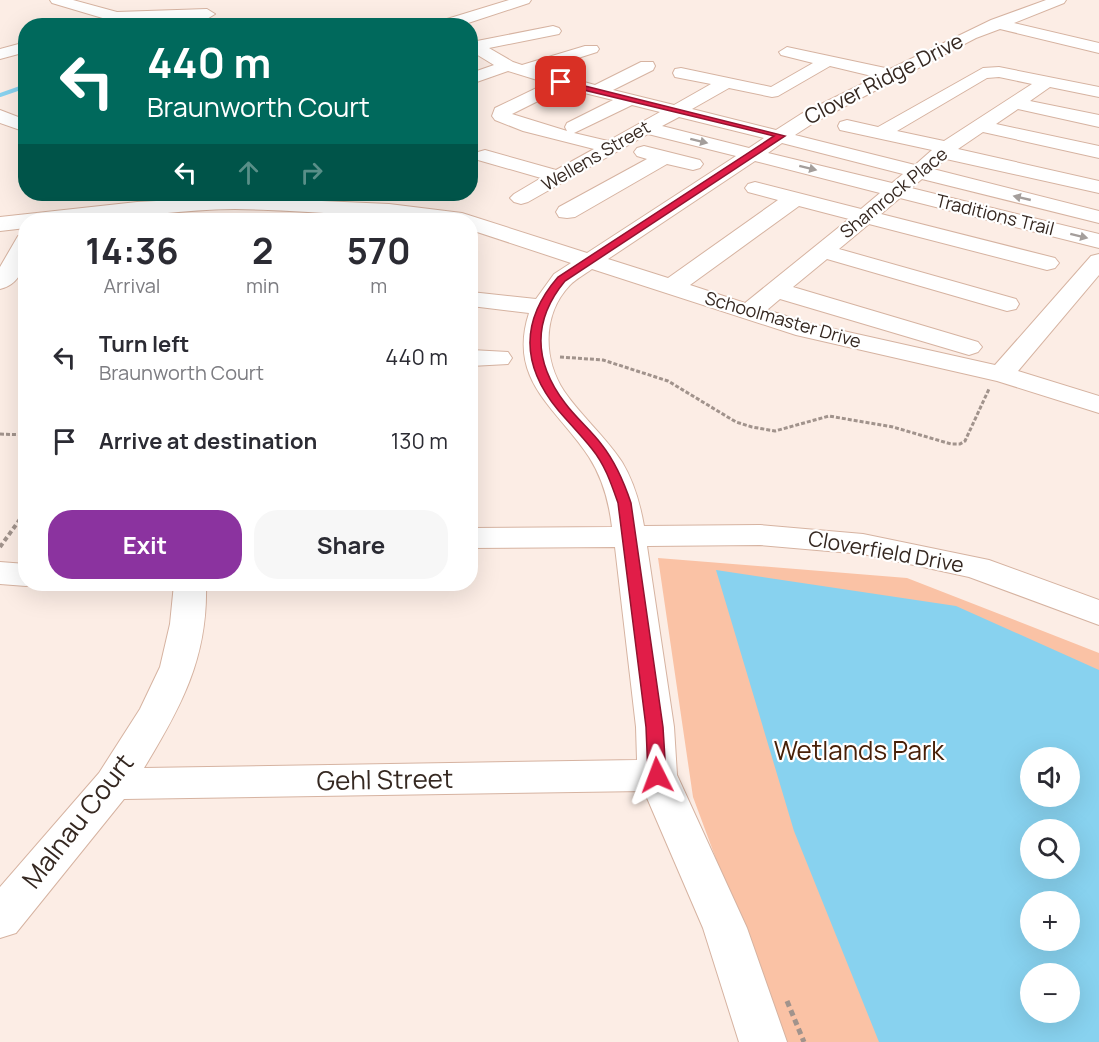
<!DOCTYPE html>
<html lang="en">
<head>
<meta charset="utf-8">
<style>
  body { margin:0; font-family:Manrope,sans-serif; background:#f7f7f7; color:#2b2b33; height:100vh; display:flex; flex-direction:column; font-size:22px; white-space:nowrap }
  * { box-sizing:border-box; margin:0 }
  p { font-size:20px; color:#7c7c81 }
  .icon { flex:none; width:33px; height:33px; fill:none; stroke:currentColor; stroke-width:2; stroke-linecap:round; stroke-linejoin:round }
  .map { position:relative; flex:1; overflow:hidden }
  .side { position:absolute; left:18px; top:213px; width:460px; height:378px; display:flex; flex-direction:column; background:#fff; border-radius:24px; box-shadow:0 6px 24px #0002 }
  .side>* { flex:none }
  .hud { position:absolute; left:18px; top:18px; width:460px; height:183px; border-radius:24px; box-shadow:0 6px 24px #0002; background:#00695c; color:#fff; overflow:hidden }
  .buttons { position:absolute; left:1020px; top:747px; display:grid; gap:12px }
  .buttons a { display:grid; place-items:center; width:60px; height:60px; border-radius:50%; background:#fff; box-shadow:0 6px 24px #0002; font-size:30px }
  .pin { position:absolute; display:grid; place-items:center; width:51px; height:51px; color:#fff; margin:-26px; border-radius:12px; box-shadow:0 3px 9px #0006 }
  .me { position:absolute; width:66px; margin:-33px; rotate:357deg; stroke-linejoin:round; filter:drop-shadow(0 0 4px #0008) }
  .turn { display:flex; align-items:center; gap:21px; height:126px; padding:0 30px; font-size:27px }
  .turn .icon { width:78px; height:78px; stroke-width:2.5 }
  .turn b { display:block; font-size:42px; line-height:51px }
  .lanes { display:flex; align-items:center; height:57px; padding:0 30px; background:#0003; justify-content:center; gap:30px; direction:ltr }
  .lanes .off { opacity:.35 }
  .eta { display:flex; justify-content:space-evenly; align-items:center; height:102px; text-align:center }
  .eta b { font-size:36px; font-weight:700; line-height:42px }
  .primary-button { display:flex; gap:12px; margin-top:auto; padding:12px 30px }
  .primary-button a { flex:1; height:69px; border-radius:24px; background:#8b339f; color:#fff; font-size:24px; font-weight:700; line-height:69px; text-align:center }
  .primary-button a+a { background:#f7f7f7; color:#2b2b33 }
  ul { padding:0; list-style:none }
  li { display:flex; align-items:center; gap:18px; height:84px; padding:0 30px }
  li div { flex:1 }
  li b { display:block; font-size:22px }
  li em { font-style:normal }
  .map>svg:first-child { display:block }
  .green { fill:#fac2a5; fill-rule:evenodd }
  .water { fill:#88d2ef; fill-rule:evenodd }
  .lines { fill:none; stroke-linecap:round; stroke-linejoin:round }
  .stream { stroke:#88d2ef; stroke-width:4 }
  .minor-casing { stroke:#d6b3a1; stroke-width:2 }
  .path-far2 { stroke:#a1938c; stroke-width:3; stroke-dasharray:4 2; stroke-linecap:butt }
  .path-far1 { stroke:#a1938c; stroke-width:4; stroke-dasharray:4.5 3; stroke-linecap:butt }
  .path { stroke:#a1938c; stroke-width:5; stroke-dasharray:6 4; stroke-linecap:butt }
  .minor { fill:#fff; fill-rule:evenodd }
  .oneway { fill:#a49e9b }
  .route { fill:#e11d48; stroke:#92132f; stroke-width:1.5 }
  .labels { text-anchor:middle; stroke-width:4.5; stroke-linejoin:round; paint-order:stroke }
  .far-street-label { font-size:18px; fill:#352821; stroke:#fff }
  .street-label { font-size:21px; fill:#352821; stroke:#fff }
  .near-park-label { font-size:26px; fill:#482109; stroke:#fff }
  .near-street-label { font-size:26px; fill:#352821; stroke:#fff }
</style>
</head>
<body>
<div class="map">
<svg width="1099" height="1042" viewBox="0 0 1099 1042">
  <rect width="100%" height="100%" fill="#fcede5"/>
  <path class="green" d="M658 558 907 578 1099 653V1042H784L693 797ZM1030 758H1070V796H1030ZM1030 830H1070V868H1030ZM1030 902H1070V940H1030ZM1030 974H1070V1012H1030Z"/>
  <path class="water" d="M716 570 956 606 1099 670V1042H879L794 831ZM1030 758H1070V796H1030ZM1030 830H1070V868H1030ZM1030 902H1070V940H1030ZM1030 974H1070V1012H1030Z"/>
  <g class="lines">
    <path class="stream" d="M0 95 26 86"/>
    <defs>
      <path id="minor" d="M50 0H73L117 12 207 9 215 14 207 19 116 22 52 3Z
        M509 0H531L529 3 459 26H443L447 19Z
        M1046 0H1066L1064 3 1014 23 1099 43V53L1000 29 976 38 815 122 795 135 915 165 932 150 840 130 838 126 840 122 847 120 878 127 983 68 999 67 1099 87V97L1050 87 1030 101 1099 115V127L1018 109 996 124 1099 146V158L983 132 958 149 1099 181V193L946 159 933 169 1099 211V223L922 179 911 188 1099 234V248L900 198 881 214 1055 258 1059 263 1055 268 1047 270 869 224 839 249 1016 299 1019 304 1016 309 1007 311 827 259 793 287 978 342 982 347 978 352 969 355 780 299 767 310 812 324 995 365 1091 256 1099 254V275L1018 371 1099 396V413L997 381 796 335 592 269C585 274 576 279 570 285 542 314 543 359 564 391 581 416 605 436 622 462 634 482 640 503 644 526L760 525 863 534 989 560 1099 600V625L969 577 863 554 760 545 647 546 674 727 677 775 747 928 787 1042H739L703 928 644 791 124 799 16 933 0 938V887L99 773 140 709 160 667 170 624 174 584H206C208 658 181 707 144 768L637 760 636 727 615 547 471 548V528L612 527C609 502 603 479 589 457 557 408 507 381 529 313L471 306V292L536 299 554 274 571 263 471 230V220C392 220 314 210 235 209 184 209 135 218 85 220 65 222 45 220 26 220V228L0 231V217L137 202 234 197 389 204 462 213 587 253 736 156 648 134 528 202 521 204 514 202 510 198 514 194 541 178 478 160 475 156 478 152 485 150 556 170 594 149 523 131 495 120 492 116 495 108 547 83 508 71 471 84V73L494 65 471 51V39L477 41 553 26 559 28 561 31 559 34 489 48 513 62 522 65 585 46H597L599 49 597 52 540 70 595 85 641 62H653L655 66 653 70 613 90 674 105 711 84 675 77 673 73 675 69 681 68 771 87 813 63 781 55 779 52 787 47 890 69 991 20ZM830 66 876 77 801 114 776 130 692 109 729 88 772 97 778 96ZM999 77 1032 84 944 141 897 131 987 78ZM564 88 613 100 567 123 565 127 567 131 512 114ZM632 105 660 112 608 141 574 133ZM679 117 764 138 749 148 662 126ZM782 143 903 174 892 183 768 153ZM755 161 880 193 861 209 755 182 748 184 745 188 748 192 778 200 668 278 608 259ZM799 206 849 219 745 303 690 285Z
        M26 42V52L0 59V49Z
        M0 110 26 120V132L0 123Z
        M644 146 700 160 703 164 700 168 693 170 667 164 575 217 567 218 559 217 556 212 559 207 647 159 637 156 634 152 637 148Z
        M26 234C26 256 26 283 0 289V267L18 236Z
        M471 350 508 352 512 358 508 364 471 366Z
        M0 562 26 564V584H35L26 586 0 584Z"/>
    </defs>
    <use href="#minor" class="minor-casing"/>
    <path class="path-far2" d="M560 357 603 360 668 381 736 422 752 427 775 431 829 416 893 427 951 444H960L965 441 989 389
      M0 434 26 435"/>
    <path class="path-far1" d="M0 547 26 511"/>
    <path class="path" d="M787 1001 804 1042"/>
    <use href="#minor" class="minor"/>
  </g>
  <defs><path id="oneway-solid" d="M-6-.8H1V-3.2L6.5 0L1 3.2V.8H-6Z" transform="scale(1.5)"/></defs>
  <g class="oneway">
    <use href="#oneway-solid" transform="translate(699 141) rotate(14)"/>
    <use href="#oneway-solid" transform="translate(808 168) rotate(14)"/>
    <use href="#oneway-solid" transform="translate(1022 198) rotate(-167)"/>
    <use href="#oneway-solid" transform="translate(1079 236) rotate(14)"/>
  </g>
  <path class="route" d="M561 80 785 136 565 281C532 321 534 362 565 403 576 418 591 430 602 445 616 463 624 482 631 503L663 727 666 775 663 779 657 781 651 779 648 775 646 727 618 503C611 483 605 465 592 449 581 435 569 423 558 410 521 365 520 321 558 277L774 136 559 84 558 82Z"/>
  <g class="labels">
    <g class="far-street-label">
      <text transform="translate(596 156) rotate(-30)" y="6">Wellens Street</text>
      <text transform="translate(894 193) rotate(-39)" y="6">Shamrock Place</text>
      <text transform="translate(995 215) rotate(14)" y="6">Traditions Trail</text>
      <text transform="translate(783 320) rotate(16)" y="6">Schoolmaster Drive</text>
    </g>
    <g class="street-label">
      <text transform="translate(884 79) rotate(-27)" y="7">Clover Ridge Drive</text>
      <text transform="translate(886 552) rotate(10)" y="7">Cloverfield Drive</text>
    </g>
    <g class="near-park-label">
      <text x="859" y="760">Wetlands Park</text>
    </g>
    <g class="near-street-label">
      <text transform="translate(385 780) rotate(-1)" y="9">Gehl Street</text>
      <text transform="translate(78 821) rotate(-52)" y="9">Malnau Court</text>
    </g>
  </g>
</svg>
<div class="buttons">
<a><svg class="icon" aria-label="sound" viewBox="0 0 24 24"><path d="M4 9h4l5-4v14l-5-4H4zM17 9q2 3 0 6"/></svg></a>
<a><svg class="icon" aria-label="search" viewBox="0 0 24 24"><circle cx="10" cy="10" r="6"/><path d="M15 15l6 6"/></svg></a>
<a>+</a>
<a>−</a>
</div>
<div class="pin" style="left:561px;top:82px;background:#d93025"><svg class="icon" aria-label="arrive" viewBox="0 0 24 24"><path d="M6 21V4h12l-3 4 3 4H6"/></svg></div>
<svg class="me" style="left:657px;top:775px" viewBox="-20 -20 40 40"><path d="M0-17L14 15 0 8-14 15z" fill="#e11d48" stroke="#fff" stroke-width="4"/></svg>
<div class="hud">
<div class="turn"><svg class="icon" aria-label="left" viewBox="0 0 24 24"><path d="M17 20v-9H6M10 6l-5 5 5 5"/></svg><div><b>440 m</b>Braunworth Court</div></div>
<div class="lanes"><svg class="icon" aria-label="left" viewBox="0 0 24 24"><path d="M17 20v-9H6M10 6l-5 5 5 5"/></svg><svg class="icon off" aria-label="ahead" viewBox="0 0 24 24"><path d="M12 20V5M6 11l6-6 6 6"/></svg><svg class="icon off" aria-label="right" viewBox="0 0 24 24"><path d="M7 20v-9h11M14 6l5 5-5 5"/></svg></div>
</div>
<section class="side">
<div class="eta">
<div><b>14:36</b><p>Arrival</p></div>
<div><b>2</b><p>min</p></div>
<div><b>570</b><p>m</p></div>
</div>
<ul>
<li><svg class="icon" aria-label="left" viewBox="0 0 24 24"><path d="M17 20v-9H6M10 6l-5 5 5 5"/></svg><div><b>Turn left</b><p>Braunworth Court</p></div><em>440 m</em></li>
<li><svg class="icon" aria-label="arrive" viewBox="0 0 24 24"><path d="M6 21V4h12l-3 4 3 4H6"/></svg><div><b>Arrive at destination</b></div><em>130 m</em></li>
</ul>
<div class="primary-button"><a>Exit</a><a>Share</a></div>
</section>
</div>
</body>
</html>
